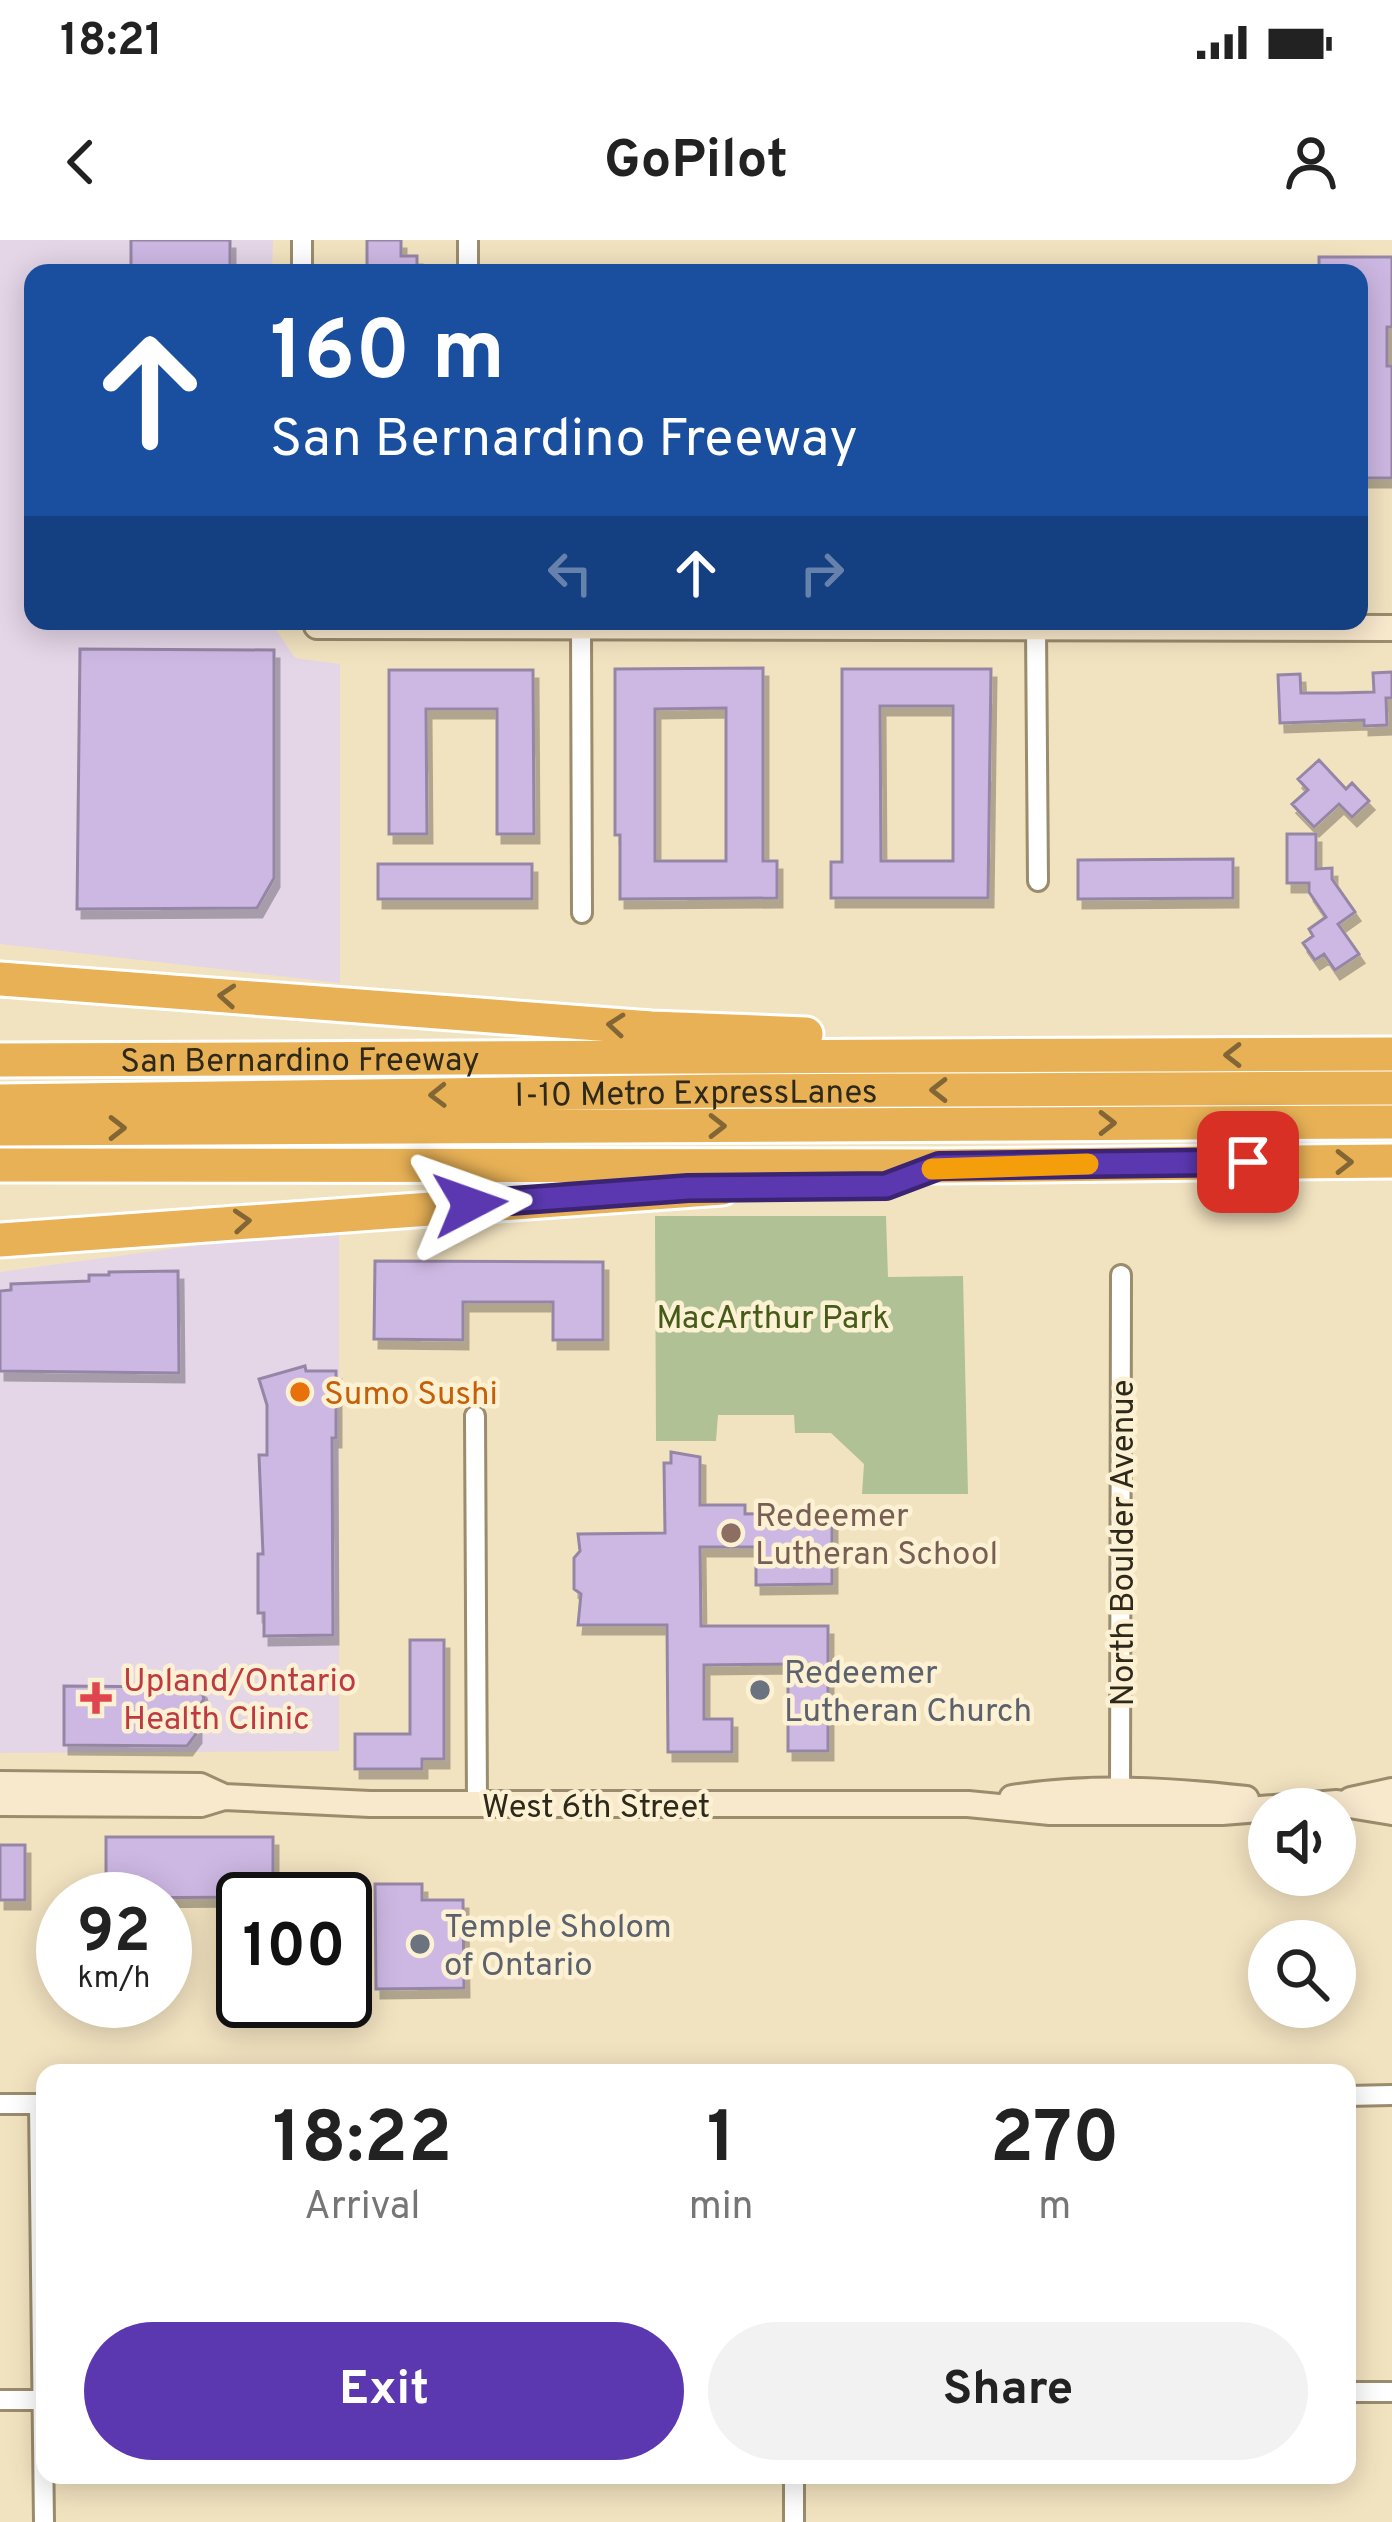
<!DOCTYPE html>
<html lang="en">
<head>
<meta charset="utf-8">
<style>
  body { margin:0; font-family:Overpass,sans-serif; background:#f2f2f2; color:#222; height:100vh; display:flex; flex-direction:column; font-size:45px; white-space:nowrap }
  * { box-sizing:border-box; margin:0 }
  p { font-size:39px; color:#767676 }
  .icon { flex:none; width:66px; height:66px; fill:none; stroke:currentColor; stroke-width:2; stroke-linecap:round; stroke-linejoin:round }
  .map { position:relative; flex:1; overflow:hidden }
  .panel { position:absolute; left:36px; top:1824px; width:1320px; height:420px; display:flex; flex-direction:column; background:#fff; border-radius:24px; box-shadow:0 6px 30px #0003 }
  .panel>* { flex:none }
  .guide { position:absolute; left:24px; top:24px; width:1344px; height:366px; border-radius:24px; box-shadow:0 6px 30px #0003; background:#1a4fa0; color:#fff; overflow:hidden }
  .fabs { position:absolute; left:1248px; top:1548px; display:grid; gap:24px }
  .fabs a { display:grid; place-items:center; width:108px; height:108px; border-radius:50%; background:#fff; box-shadow:0 6px 30px #0003; font-size:60px }
  .speed { position:absolute; left:36px; top:1632px; display:flex; gap:24px; font-size:60px; font-weight:700; text-align:center }
  .speed>* { display:grid; place-content:center; width:156px; height:156px; border-radius:50%; background:#fff; box-shadow:0 6px 30px #0003; line-height:1 }
  .speed small { font-size:30px; font-weight:400 }
  .speed .limit { border:6px solid #111; border-radius:18px; background:#fff; color:#111 }
  .pin { position:absolute; display:grid; place-items:center; width:102px; height:102px; color:#fff; margin:-51px; border-radius:24px; box-shadow:0 6px 18px #0006 }
  .me { position:absolute; width:132px; margin:-66px; rotate:86deg; stroke-linejoin:round; filter:drop-shadow(0 0 9px #0008) }
  .turn { display:flex; align-items:center; gap:42px; height:252px; padding:0 48px; font-size:54px }
  .turn .icon { width:156px; height:156px; stroke-width:2.5 }
  .turn b { display:block; font-size:84px; line-height:102px }
  .lanes { display:flex; align-items:center; height:114px; padding:0 48px; background:#0003; justify-content:center; gap:60px; direction:ltr }
  .lanes .off { opacity:.35 }
  .eta { display:flex; justify-content:space-evenly; align-items:center; height:204px; text-align:center }
  .eta b { font-size:72px; font-weight:700; line-height:84px }
  .cta { display:flex; gap:24px; margin-top:auto; padding:24px 48px }
  .cta a { flex:1; height:138px; border-radius:72px; background:#5b38b0; color:#fff; font-size:48px; font-weight:700; line-height:138px; text-align:center }
  .cta a+a { background:#f2f2f2; color:#222 }
  .status { display:flex; justify-content:space-between; align-items:center; height:84px; padding:0 60px; background:#fff; direction:ltr }
  .status svg { height:33px; fill:currentColor }
  header { display:flex; justify-content:space-between; align-items:center; height:156px; padding:0 48px; background:#fff; font-size:54px; font-weight:700 }
  .map>svg:first-child { display:block }
  .commercial { fill:#e4d5e7 }
  .green { fill:#b0c196 }
  .building { fill:#cdb8e3; stroke:#9686a6; stroke-width:3; fill-rule:evenodd; filter:url(#shadow) }
  .lines { fill:none; stroke-linecap:round; stroke-linejoin:round }
  .street-casing { stroke:#9a8c6c; stroke-width:24 }
  .secondary-casing { stroke:#9a8c6c; stroke-width:30 }
  .highway-casing { stroke:#fff; stroke-width:39 }
  .street { stroke:#fff; stroke-width:18 }
  .secondary { stroke:#f8e8cc; stroke-width:24 }
  .highway { stroke:#e8b156; stroke-width:33 }
  .oneway { stroke:#826636 }
  .route-casing { stroke:#3b2472; stroke-width:30 }
  .route { stroke:#5b38b0; stroke-width:21 }
  .slow { stroke:#f59e0b; stroke-width:21 }
  .food-dot { fill:#e8710a; stroke:#fdf1d4; stroke-width:4.5 }
  .education-dot { fill:#8d6e63; stroke:#fdf1d4; stroke-width:4.5 }
  .worship-dot { fill:#6b7280; stroke:#fdf1d4; stroke-width:4.5 }
  .health-dot { fill:#e0444e; stroke:#fdf1d4; stroke-width:4.5 }
  .labels { text-anchor:middle; stroke-width:9; stroke-linejoin:round; paint-order:stroke }
  .street-label { font-size:33px; fill:#2e291b; stroke:#fdf1d4 }
  .park-label { font-size:33px; fill:#455b19; stroke:#fdf1d4 }
  .food-label { font-size:33px; fill:#c56008; stroke:#fdf1d4; text-anchor:start }
  .education-label { font-size:33px; fill:#785e54; stroke:#fdf1d4; text-anchor:start }
  .worship-label { font-size:33px; fill:#5b616d; stroke:#fdf1d4; text-anchor:start }
  .health-label { font-size:33px; fill:#be3a42; stroke:#fdf1d4; text-anchor:start }
</style>
</head>
<body>
<div class="status"><b>18:21</b><svg viewBox="0 0 49 12"><path d="M0 12V9h3v3zM5 12V6h3v6zM10 12V3h3v9zM15 12V0h3v12zM26 1h20v11H26zM47 4h2v5h-2z"/></svg></div>
<header><svg class="icon" aria-label="back" viewBox="0 0 24 24"><path d="M15 5l-7 7 7 7"/></svg>GoPilot<svg class="icon" aria-label="person" viewBox="0 0 24 24"><circle cx="12" cy="8" r="4"/><path d="M4 21q1-7 8-7t8 7"/></svg></header>
<div class="map">
<svg width="1392" height="2282" viewBox="0 0 1392 2282">
  <defs>
    <filter id="shadow"><feDropShadow dx="5" dy="9" stdDeviation="0" flood-color="#0004"/></filter>
  </defs>
  <rect width="100%" height="100%" fill="#f2e3c0"/>
  <path class="commercial" d="M0 0H273L272 33H33V381H270L295 418 340 424V743L0 704Z
    M339 986V1511L0 1513V1032Z"/>
  <path class="green" d="M655 976H886L888 1037 963 1036 968 1254H862L864 1224 831 1193H795L794 1175H718L716 1201H656Z"/>
  <path class="building" d="M131 0H230V33H131Z
    M367 0H401V16H417V33L367 29Z
    M1319 17H1392V87H1387V126H1392V238H1359V33H1319Z
    M80 409 274 410V638L257 668 77 669Z
    M763 428V621H777V658L620 659V595H615V429ZM726 468V621H655V469Z
    M842 429H991L988 658H831V622H842ZM880 466H953V621H881Z
    M389 430H533L534 594H497V469H426L427 594H389Z
    M1392 432V458H1386L1387 485 1364 486V480L1280 483 1278 435 1300 434 1301 453H1338L1374 452 1373 433Z
    M1319 520 1346 549 1352 543 1369 561 1352 577 1339 564 1314 587 1292 564 1308 550 1298 539Z
    M1287 594H1316V629L1332 628V639L1355 672 1338 684 1359 714 1335 730 1324 714 1315 720 1303 703 1313 696 1309 689 1326 677 1309 652V643H1287Z
    M1233 619V658L1078 659V620Z
    M378 624H532V659H378Z
    M375 1021 603 1022V1100H553V1062H463V1100L374 1099Z
    M178 1031 179 1133 0 1131V1051L11 1050V1044L89 1041V1035H109V1032Z
    M305 1126 306 1131H336V1198H332L333 1395 264 1396V1373H258V1314H263L259 1215H267V1165L259 1139Z
    M671 1212 700 1217V1265H745V1274L832 1273V1344L756 1345V1307H700L701 1386H828V1511H788V1424L704 1425V1479H732V1512H668L667 1385H578L581 1354 574 1349V1318L580 1311 578 1294 665 1293 664 1223H671Z
    M410 1400H444V1519H422V1529H355V1494H410Z
    M187 1443 201 1449 204 1459 196 1471V1494L187 1506 64 1505V1446L180 1447Z
    M106 1597H273V1657L106 1658Z
    M0 1605H25V1660H0Z
    M375 1644H422V1660H463L464 1748 376 1749Z"/>
  <g class="lines">
    <defs>
      <path id="street" d="M302 0V33
        M468 33V0
        M581 389 582 673
        M1036 389 1038 641
        M475 1176 477 1565
        M1120 1561 1121 1035
        M1347 1856 1392 1855
        M0 1864H45
        M39 1864 44 2282
        M1347 2152H1392
        M0 2160H45
        M794 2235V2282"/>
      <path id="secondary" d="M317 386 1392 388
        M0 1544 200 1546 224 1557
        M1012 1558C1090 1546 1168 1550 1246 1559
        M1351 1560 1392 1551
        M0 1563 201 1564 224 1557 370 1564H968L1050 1572H1222L1337 1563 1392 1572"/>
      <g id="highway">
        <path d="M0 739 651 788 806 794"/>
        <path id="s1" d="M0 820 1392 814"/>
        <path id="s2" d="M0 861 723 851 1392 848"/>
        <path d="M0 889 1392 882"/>
        <path d="M0 925 939 926 1392 921"/>
        <path d="M0 1000 722 948"/>
      </g>
    </defs>
    <use href="#street" class="street-casing"/>
    <use href="#secondary" class="secondary-casing"/>
    <use href="#highway" class="highway-casing"/>
    <use href="#street" class="street"/>
    <use href="#secondary" class="secondary"/>
    <use href="#highway" class="highway"/>
  </g>
  <defs><path id="oneway-chevron" d="M-2-3.5L2.5 0L-2 3.5" fill="none" stroke-width="1.6" stroke-linecap="round" stroke-linejoin="round" transform="scale(3)"/></defs>
  <g class="oneway">
    <use href="#oneway-chevron" transform="translate(227 756) rotate(-176)"/>
    <use href="#oneway-chevron" transform="translate(616 785) rotate(-175)"/>
    <use href="#oneway-chevron" transform="translate(1233 815) rotate(180)"/>
    <use href="#oneway-chevron" transform="translate(939 850) rotate(180)"/>
    <use href="#oneway-chevron" transform="translate(438 855) rotate(179)"/>
    <use href="#oneway-chevron" transform="translate(1107 883)"/>
    <use href="#oneway-chevron" transform="translate(717 886)"/>
    <use href="#oneway-chevron" transform="translate(117 888)"/>
    <use href="#oneway-chevron" transform="translate(1344 922)"/>
    <use href="#oneway-chevron" transform="translate(242 981) rotate(-4)"/>
  </g>
  <g class="lines">
    <defs>
      <path id="route" d="M470 964 688 948 886 946 939 926 1248 922"/>
    </defs>
    <use href="#route" class="route-casing"/>
    <use href="#route" class="route"/>
    <path class="slow" d="M932 929 1088 924"/>
  </g>
  <circle class="food-dot" cx="300" cy="1152" r="12"/>
  <circle class="education-dot" cx="731" cy="1293" r="12"/>
  <g class="worship-dot">
    <circle cx="760" cy="1450" r="12"/>
    <circle cx="420" cy="1704" r="12"/>
  </g>
  <path class="health-dot" d="M90 1440h12v12h12v12h-12v12h-12v-12h-12v-12h12z"/>
  <g class="labels">
    <g class="street-label">
      <text dy="12" stroke="none"><textPath href="#s1" startOffset="300">San Bernardino Freeway</textPath></text>
      <text dy="12" stroke="none"><textPath href="#s2" startOffset="696">I-10 Metro ExpressLanes</textPath></text>
      <text transform="translate(1121 1303) rotate(-90)" y="12">North Boulder Avenue</text>
      <text x="596" y="1577">West 6th Street</text>
    </g>
    <g class="park-label">
      <text x="773" y="1088">MacArthur Park</text>
    </g>
    <g class="food-label">
      <text x="324" y="1164">Sumo Sushi</text>
    </g>
    <g class="education-label">
      <text x="755" y="1286">Redeemer<tspan x="755" dy="38">Lutheran School</tspan></text>
    </g>
    <g class="worship-label">
      <text x="784" y="1443">Redeemer<tspan x="784" dy="38">Lutheran Church</tspan></text>
      <text x="444" y="1697">Temple Sholom<tspan x="444" dy="38">of Ontario</tspan></text>
    </g>
    <g class="health-label">
      <text x="123" y="1451">Upland/Ontario<tspan x="123" dy="38">Health Clinic</tspan></text>
    </g>
  </g>
</svg>
<div class="fabs">
<a><svg class="icon" aria-label="sound" viewBox="0 0 24 24"><path d="M4 9h4l5-4v14l-5-4H4zM17 9q2 3 0 6"/></svg></a>
<a><svg class="icon" aria-label="search" viewBox="0 0 24 24"><circle cx="10" cy="10" r="6"/><path d="M15 15l6 6"/></svg></a>
</div>
<div class="speed"><div>92<small>km/h</small></div><div class="limit">100</div></div>
<div class="pin" style="left:1248px;top:922px;background:#d93025"><svg class="icon" aria-label="arrive" viewBox="0 0 24 24"><path d="M6 21V4h12l-3 4 3 4H6"/></svg></div>
<svg class="me" style="left:470px;top:964px" viewBox="-20 -20 40 40"><path d="M0-17L14 15 0 8-14 15z" fill="#5b38b0" stroke="#fff" stroke-width="4"/></svg>
<div class="guide">
<div class="turn"><svg class="icon" aria-label="ahead" viewBox="0 0 24 24"><path d="M12 20V5M6 11l6-6 6 6"/></svg><div><b>160 m</b>San Bernardino Freeway</div></div>
<div class="lanes"><svg class="icon off" aria-label="left" viewBox="0 0 24 24"><path d="M17 20v-9H6M10 6l-5 5 5 5"/></svg><svg class="icon" aria-label="ahead" viewBox="0 0 24 24"><path d="M12 20V5M6 11l6-6 6 6"/></svg><svg class="icon off" aria-label="right" viewBox="0 0 24 24"><path d="M7 20v-9h11M14 6l5 5-5 5"/></svg></div>
</div>
<section class="panel">
<div class="eta">
<div><b>18:22</b><p>Arrival</p></div>
<div><b>1</b><p>min</p></div>
<div><b>270</b><p>m</p></div>
</div>
<div class="cta"><a>Exit</a><a>Share</a></div>
</section>
</div>
</body>
</html>
